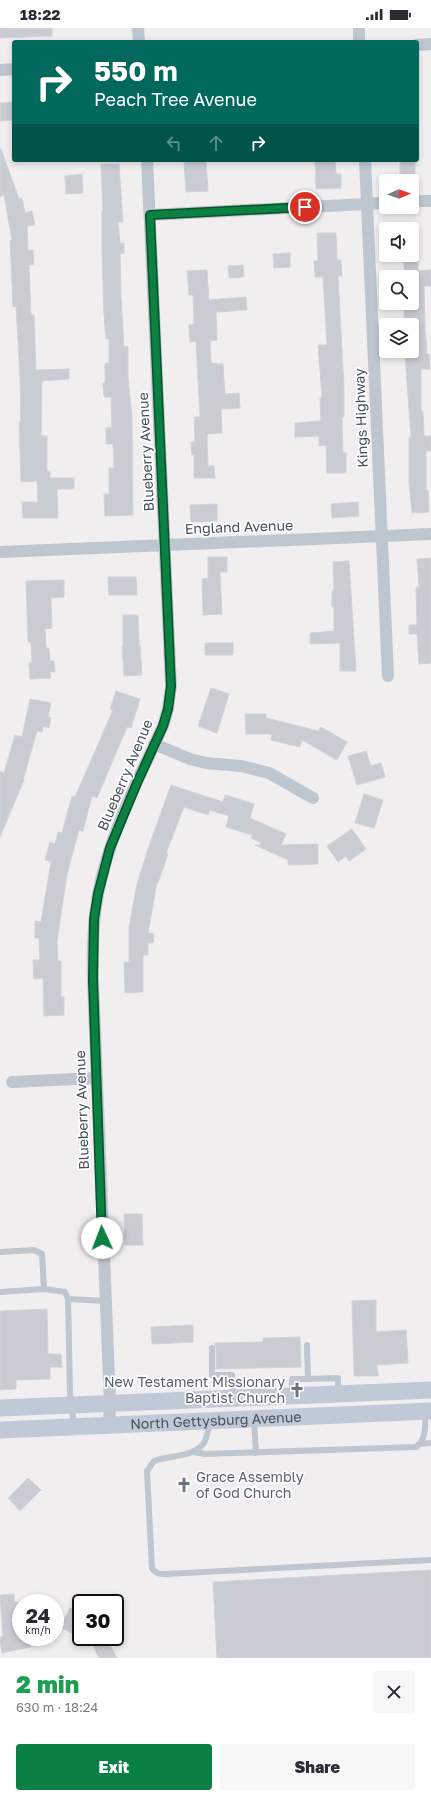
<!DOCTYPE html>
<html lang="en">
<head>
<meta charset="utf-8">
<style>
  body { margin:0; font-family:"Golos Text",sans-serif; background:#f7f7f7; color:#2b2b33; height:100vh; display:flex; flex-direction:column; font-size:15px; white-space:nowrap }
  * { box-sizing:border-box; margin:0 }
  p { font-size:13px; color:#7c7c81 }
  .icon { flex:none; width:22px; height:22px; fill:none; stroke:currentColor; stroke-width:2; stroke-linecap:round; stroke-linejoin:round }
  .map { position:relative; height:1630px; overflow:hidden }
  .drawer { display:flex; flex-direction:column; background:#fff; flex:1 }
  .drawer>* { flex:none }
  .guide { position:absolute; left:12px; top:12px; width:407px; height:122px; border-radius:4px; box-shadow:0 2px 6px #0003; background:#00695c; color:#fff; overflow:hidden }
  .needle { width:26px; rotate:88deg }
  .tools { position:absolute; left:379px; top:146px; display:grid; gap:8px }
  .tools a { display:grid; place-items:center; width:40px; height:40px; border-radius:4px; background:#fff; box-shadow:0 2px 6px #0003; font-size:20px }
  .speed { position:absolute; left:12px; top:1566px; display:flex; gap:8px; font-size:20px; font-weight:700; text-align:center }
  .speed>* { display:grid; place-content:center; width:52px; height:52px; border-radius:50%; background:#fff; box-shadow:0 2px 6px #0003; line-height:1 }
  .speed small { font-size:10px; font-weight:400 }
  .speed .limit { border:2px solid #111; border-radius:6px; background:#fff; color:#111 }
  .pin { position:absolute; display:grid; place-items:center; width:34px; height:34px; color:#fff; margin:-17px; border:2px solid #fff; border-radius:50%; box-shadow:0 1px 4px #0007 }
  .me { position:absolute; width:44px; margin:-22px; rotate:358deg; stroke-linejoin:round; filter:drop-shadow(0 0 3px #0008) }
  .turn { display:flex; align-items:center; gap:14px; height:84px; padding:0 16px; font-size:18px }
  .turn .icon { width:52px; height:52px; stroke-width:2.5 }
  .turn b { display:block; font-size:28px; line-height:34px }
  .lanes { display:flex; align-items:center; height:38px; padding:0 16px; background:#0003; justify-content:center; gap:20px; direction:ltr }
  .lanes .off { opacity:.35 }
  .round { display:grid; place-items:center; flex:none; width:42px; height:42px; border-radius:4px; background:#f7f7f7 }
  .headline { display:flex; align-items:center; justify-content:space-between; height:68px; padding:0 16px }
  h1 { font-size:24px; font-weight:800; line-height:30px; color:#1e9e55 }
  .cta { display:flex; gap:8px; margin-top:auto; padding:8px 16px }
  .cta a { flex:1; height:46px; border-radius:4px; background:#0b8043; color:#fff; font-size:16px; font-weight:800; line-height:46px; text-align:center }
  .cta a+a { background:#f7f7f7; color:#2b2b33 }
  .status { display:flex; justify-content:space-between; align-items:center; height:28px; padding:0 20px; background:#fff; direction:ltr }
  .status svg { height:11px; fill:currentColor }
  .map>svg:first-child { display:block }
  .building { fill:#caccd3; stroke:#d2d3d9 }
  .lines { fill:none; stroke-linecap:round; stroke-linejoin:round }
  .lane { stroke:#bec6d0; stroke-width:6 }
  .street { stroke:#bec6d0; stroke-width:12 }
  .secondary { stroke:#c0c9d7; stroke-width:17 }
  .route-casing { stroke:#07532c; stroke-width:10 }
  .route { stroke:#0b8043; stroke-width:7 }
  .labels { text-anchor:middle; stroke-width:3.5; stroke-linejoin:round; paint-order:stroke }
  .street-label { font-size:14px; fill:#464f5b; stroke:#fff }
  .worship-label { font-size:14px; fill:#5b616d; stroke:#fff; text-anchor:end }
</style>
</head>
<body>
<div class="status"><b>18:22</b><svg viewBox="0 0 49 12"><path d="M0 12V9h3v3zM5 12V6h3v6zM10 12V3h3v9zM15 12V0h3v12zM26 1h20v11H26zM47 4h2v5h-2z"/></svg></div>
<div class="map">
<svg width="431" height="1630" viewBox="0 0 431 1630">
  <rect width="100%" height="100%" fill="#f0eeee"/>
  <path class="building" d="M0 0H52V8L0 10Z
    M14 74V92L0 93V75Z
    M0 121H1L19 171 22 170 25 185 32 183 35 197 27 198 28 222H33L34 237H29L31 287H34L36 342 69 341V351L42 353 41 408H47V443H50V450H74V461H57L58 490H23L22 474H38L37 453 21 454 19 394H21L20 350 16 278 13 279 10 212H12L4 167 0 169Z
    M184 132H206L208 163 186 164Z
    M315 132H335L336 146H341V160L316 161Z
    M400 133H415V152H400Z
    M101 136H119L123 194H118L120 215H124V225L120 226 121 268 124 319 128 318V350L132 390 133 487 105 488 104 466H109V440H114L113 416H106V400H112L111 369H104L103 355H105V335H109V311H106L104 287 102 222V183H103Z
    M82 146 83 165 66 166 65 148Z
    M317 205H336L337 232H341L342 248H338L344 360V389H342L343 425H346V445H327L326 417 319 418V408L295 409V395L321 393 320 369H322L318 317H327L323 249H315L314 233H318Z
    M290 225V239L274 240 273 226Z
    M403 227H418V243L431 242V258H424L425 298 427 326H429L430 341H421V383H423L424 408H431V423H426V462H428L429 484 412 485 409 456V409H411L405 327H412V296H410V291H404V275H412V249H405Z
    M243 237 244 249 229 250 228 238Z
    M207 242 209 272 246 269 247 282 216 284 217 312 210 313 211 335 223 336 225 366 239 365 240 380 221 381 222 405 207 406 208 438H214L215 450H194V427H192L191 414H195L194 389H200L196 313 190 314 189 297 194 296 193 267H189L187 243Z
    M358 474 359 488 332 490 331 476Z
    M217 476V493L191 494 190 477Z
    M208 529H227V544H220L222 586 203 587 202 551 208 550Z
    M431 530V635L419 636 417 606H409V597H417L416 559H419L417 531Z
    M349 533 356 643H340V615L310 616V605L334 603V579H332V562H334L333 534Z
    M108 549H136L137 567H109Z
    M64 552V569L51 570 52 600 45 601 46 620H49L50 633H54L55 644H50L51 650 30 651 29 635 32 634 31 614H28L26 553Z
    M123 587H138L139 617H140L142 647 124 648 122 618 123 617Z
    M205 615H233V627H205Z
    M211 660 229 666 217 705 198 698Z
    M116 663 140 671 131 700 127 699 97 770 92 768 83 803 79 802 67 846 57 913 58 933H61V969H64V987L44 988 43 950 34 951 33 932H40L39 910H35V893L41 894 51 834 45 832 50 814 55 816 58 804 62 805 72 768 75 769 113 682 110 681Z
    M30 671 51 675 48 689 51 690 49 700 43 698 42 704 37 703 23 752H24L0 809V743L4 745 15 707 22 709Z
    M245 686H266V690L318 703 321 699 347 714 337 732 302 712 300 719 271 712 272 706H246Z
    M366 723 371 738 381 735 385 749 357 757 348 728Z
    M171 757 223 774 225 767 254 776 250 790 286 806 281 817 318 816V836L288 837V832L255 817H260L261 815 251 810 252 807 226 799 229 788 210 782 208 787 184 779 166 825 168 826 158 855 157 854 148 905 154 906 153 915H148V927H143V964L125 965 124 934H129V900L137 856 150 815Z
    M364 766 383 772 374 800 355 795Z
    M352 801 366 821 349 833 346 828 338 834 327 818Z
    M124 1186H142L143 1217H125Z
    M376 1272V1304L406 1302 408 1335 377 1337 378 1348H354L352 1273Z
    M47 1281 48 1326H61L62 1339H50V1351L16 1352V1361L0 1362V1283Z
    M193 1297V1314L152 1316 151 1299Z
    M300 1309 301 1339 216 1341V1320L214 1315 263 1314V1310Z
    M28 1450 41 1462 20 1483 8 1470Z
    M431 1542V1630H217L213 1554Z
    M14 1566V1574H21V1609H29L31 1619 2 1625 0 1613V1609H3L0 1567Z
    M70 1580 81 1586V1603L76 1601 73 1606 60 1599Z
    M103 1609H106L117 1630H99L92 1615Z"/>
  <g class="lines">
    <path class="lane" d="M0 1224 34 1222 42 1226 44 1261
      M0 1264 44 1261 65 1264 68 1271 70 1365 74 1398
      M68 1271 105 1273
      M212 1320V1347H232L233 1369
      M308 1351 338 1350V1365
      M292 1367V1351H308L307 1317
      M254 1392 256 1425
      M210 1394C208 1401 207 1410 204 1415 193 1430 169 1427 154 1433L147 1443 152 1540C156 1546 160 1546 166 1546L431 1532
      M420 1416 431 1415
      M194 1424 205 1426 416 1419C427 1411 425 1397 425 1385"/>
    <path class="street" d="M138 0 139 14
      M359 14V0
      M417 17 431 16
      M0 42 14 41
      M365 132 388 648
      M412 173H431
      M150 187 386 175
      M0 524 431 506
      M154 716 190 731 206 735 241 738 269 745 313 770
      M12 1054 96 1050
      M109 1397 110 1376 93 952C92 923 93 895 98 866 109 807 138 752 163 698L168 681 171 658 147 132"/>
    <g class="secondary">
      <path d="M0 1380 431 1362"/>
      <path id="s1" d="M0 1402 431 1383"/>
    </g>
  </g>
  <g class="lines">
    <defs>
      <path id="route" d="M102 1210 93 952 94 891 98 866 110 820 137 755 163 698 168 681 171 658 150 187 305 179"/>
    </defs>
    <use href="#route" class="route-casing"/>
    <use href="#route" class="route"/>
  </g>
  <defs>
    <symbol id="church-bare" viewBox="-9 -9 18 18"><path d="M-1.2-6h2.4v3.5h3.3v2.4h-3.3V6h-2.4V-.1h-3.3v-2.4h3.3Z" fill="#6b7280" stroke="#fff" stroke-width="2.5" paint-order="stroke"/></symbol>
  </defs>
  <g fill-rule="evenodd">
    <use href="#church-bare" x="286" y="1351" width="22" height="22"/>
    <use href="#church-bare" x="173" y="1446" width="22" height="22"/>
  </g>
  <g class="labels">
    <g class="street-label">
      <text transform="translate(361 390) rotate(-92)" y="5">Kings Highway</text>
      <text transform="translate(146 424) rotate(-93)" y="5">Blueberry Avenue</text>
      <text transform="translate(239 499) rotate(-2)" y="5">England Avenue</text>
      <text transform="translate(125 747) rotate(-67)" y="5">Blueberry Avenue</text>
      <text transform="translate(82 1082) rotate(-92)" y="5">Blueberry Avenue</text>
      <text dy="5" stroke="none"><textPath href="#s1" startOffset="216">North Gettysburg Avenue</textPath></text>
    </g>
    <g class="worship-label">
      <text x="285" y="1359">New Testament Missionary<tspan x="285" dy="16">Baptist Church</tspan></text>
      <text x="196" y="1454" text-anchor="start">Grace Assembly<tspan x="196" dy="16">of God Church</tspan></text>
    </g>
  </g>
</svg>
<div class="tools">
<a><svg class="needle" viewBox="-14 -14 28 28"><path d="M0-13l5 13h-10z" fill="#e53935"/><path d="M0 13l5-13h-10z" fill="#7c7c81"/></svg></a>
<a><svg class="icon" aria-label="sound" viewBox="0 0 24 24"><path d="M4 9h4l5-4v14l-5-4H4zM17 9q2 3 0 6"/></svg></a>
<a><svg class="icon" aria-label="search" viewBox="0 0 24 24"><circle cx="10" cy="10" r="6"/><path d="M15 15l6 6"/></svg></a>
<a><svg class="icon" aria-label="layers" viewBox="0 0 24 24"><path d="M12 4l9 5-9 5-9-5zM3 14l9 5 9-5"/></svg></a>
</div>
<div class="speed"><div>24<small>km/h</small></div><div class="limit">30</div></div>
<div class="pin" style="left:305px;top:179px;background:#d93025"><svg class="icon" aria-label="arrive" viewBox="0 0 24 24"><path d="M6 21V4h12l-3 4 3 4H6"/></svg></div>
<svg class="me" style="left:102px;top:1210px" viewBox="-20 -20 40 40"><circle r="19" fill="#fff"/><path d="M0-13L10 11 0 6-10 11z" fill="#0b8043"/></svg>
<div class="guide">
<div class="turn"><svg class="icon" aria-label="right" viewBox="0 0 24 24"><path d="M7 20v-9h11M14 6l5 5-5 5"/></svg><div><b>550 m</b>Peach Tree Avenue</div></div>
<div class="lanes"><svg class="icon off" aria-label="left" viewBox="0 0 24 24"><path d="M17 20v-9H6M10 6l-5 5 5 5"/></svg><svg class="icon off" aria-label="ahead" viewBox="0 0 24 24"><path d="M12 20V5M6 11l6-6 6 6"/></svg><svg class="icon" aria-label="right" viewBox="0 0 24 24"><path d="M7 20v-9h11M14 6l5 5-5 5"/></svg></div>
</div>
</div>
<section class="drawer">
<div class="headline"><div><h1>2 min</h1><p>630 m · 18:24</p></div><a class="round"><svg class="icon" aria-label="close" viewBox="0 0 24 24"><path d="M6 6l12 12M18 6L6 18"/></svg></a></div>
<div class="cta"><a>Exit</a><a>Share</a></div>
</section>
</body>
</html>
